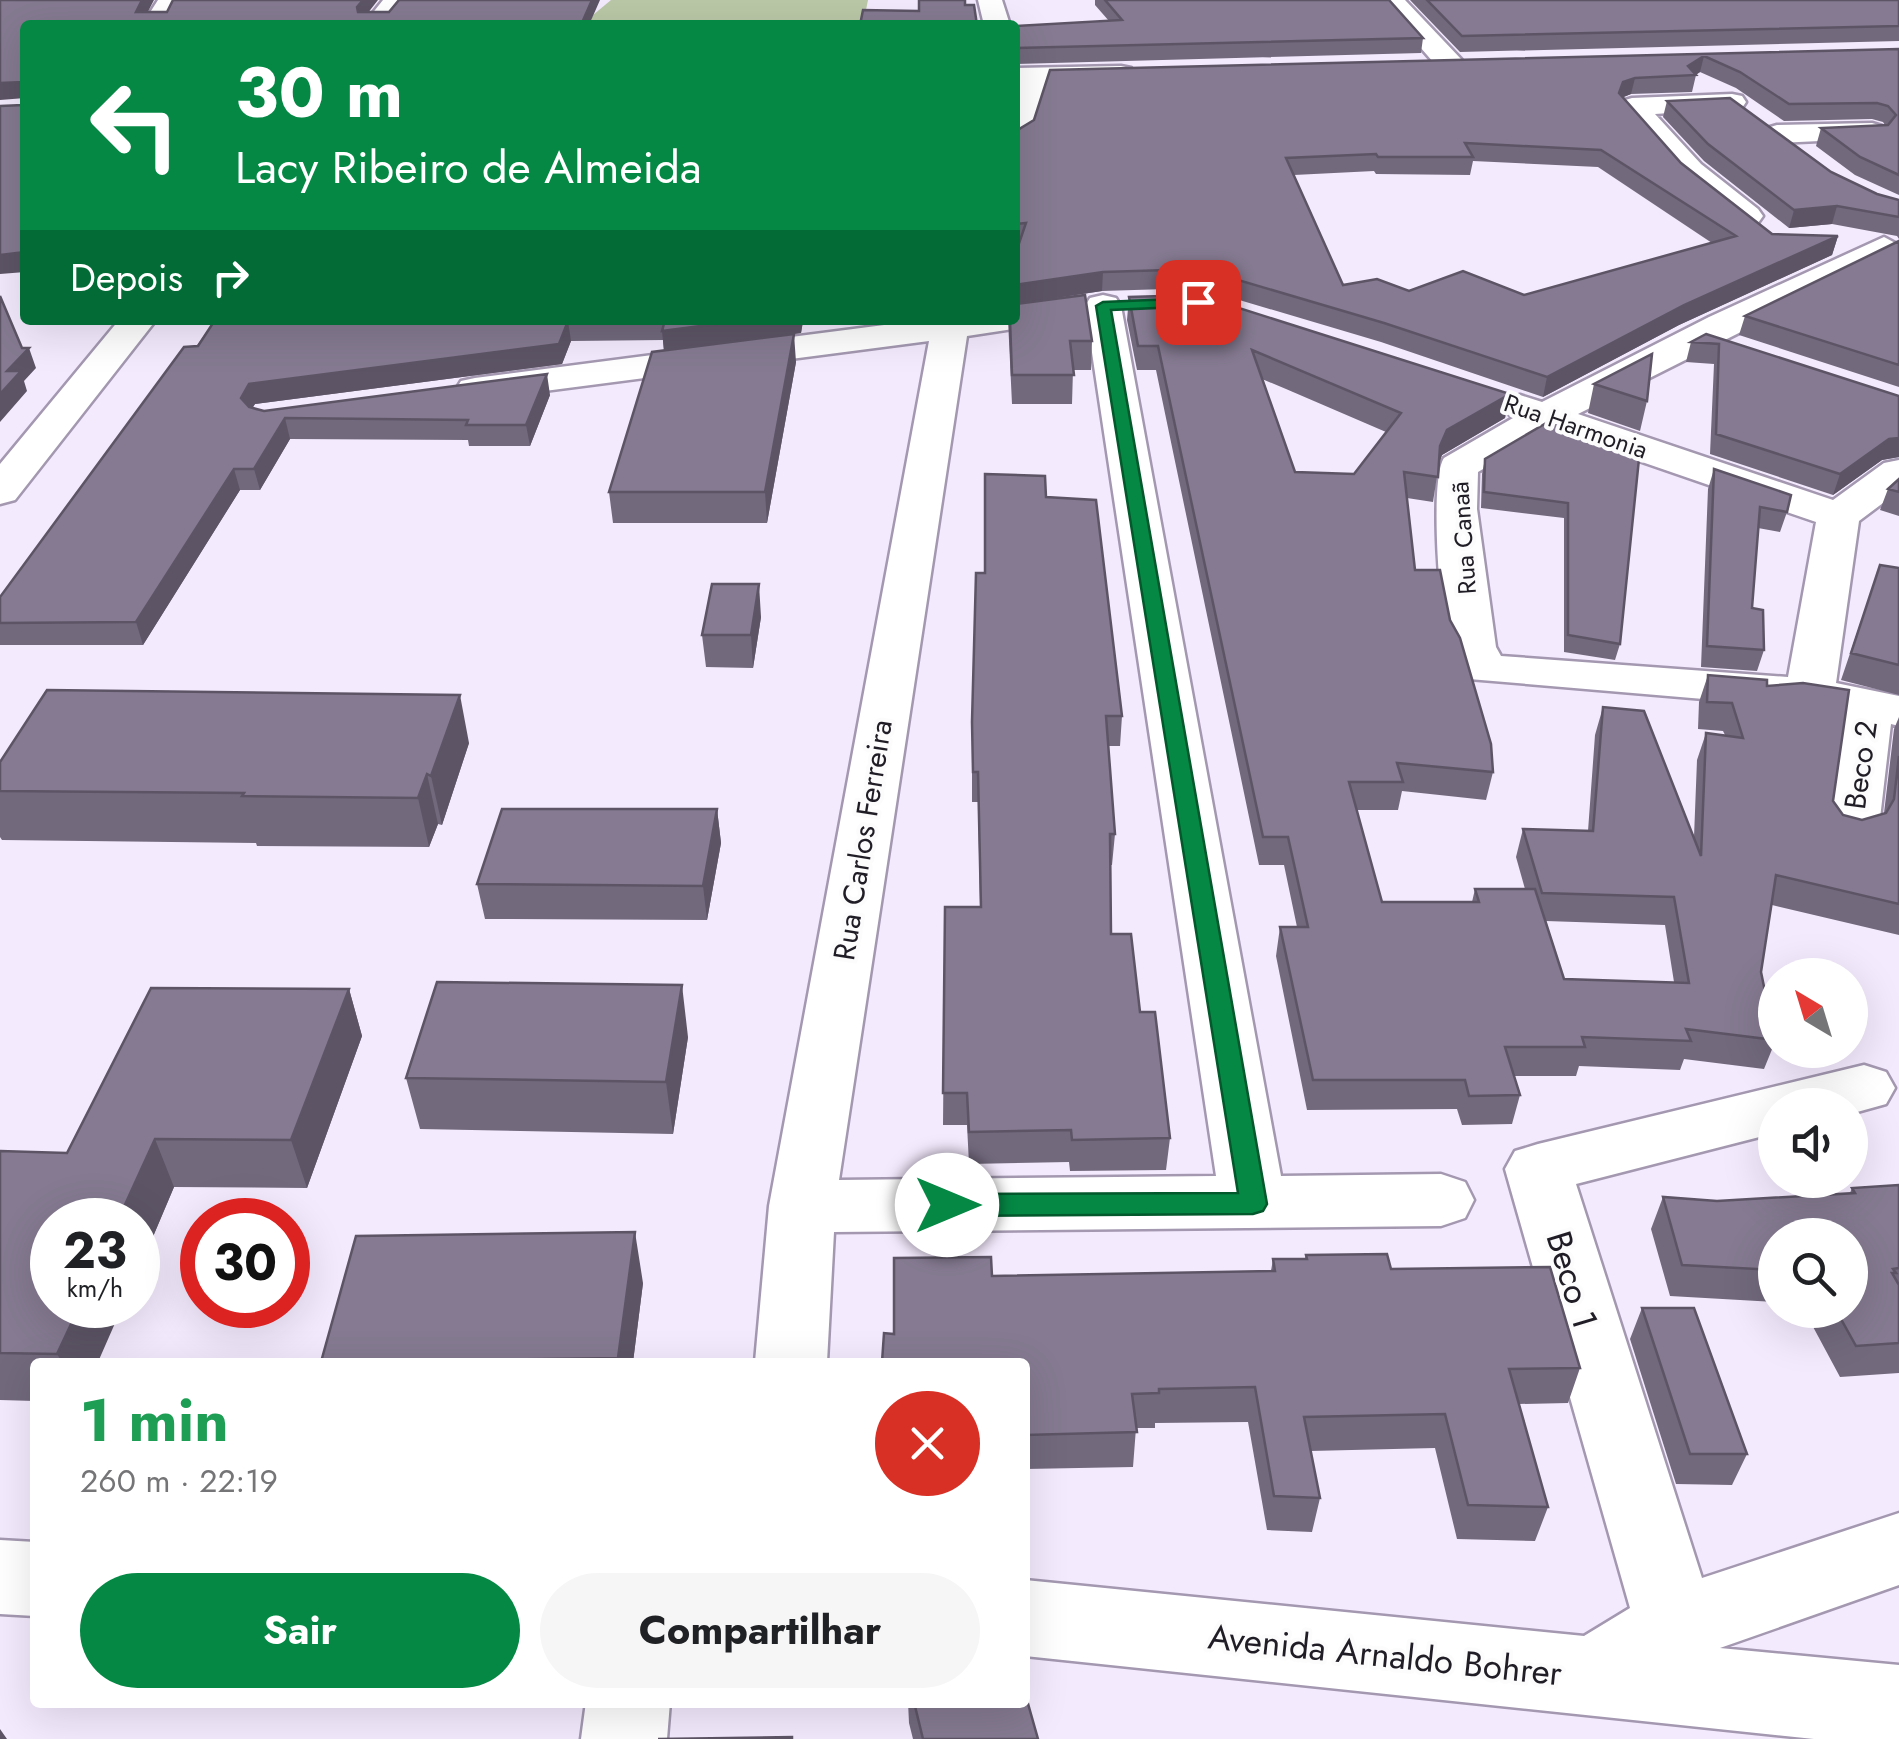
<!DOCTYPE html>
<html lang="pt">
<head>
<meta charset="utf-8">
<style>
  body { margin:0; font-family:Jost,sans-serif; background:#f6f6f6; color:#202124; height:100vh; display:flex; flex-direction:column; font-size:38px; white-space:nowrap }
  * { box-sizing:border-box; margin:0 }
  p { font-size:32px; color:#757577 }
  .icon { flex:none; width:55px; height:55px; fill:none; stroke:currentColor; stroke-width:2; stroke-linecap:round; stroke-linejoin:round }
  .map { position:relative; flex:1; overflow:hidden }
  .panel { position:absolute; left:30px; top:1358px; width:1000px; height:350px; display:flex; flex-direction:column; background:#fff; border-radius:10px; box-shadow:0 10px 40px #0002 }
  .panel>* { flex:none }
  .hud { position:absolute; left:20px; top:20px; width:1000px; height:305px; border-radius:10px; box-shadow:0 10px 40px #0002; background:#048844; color:#fff; overflow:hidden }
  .needle { width:65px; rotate:322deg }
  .fabs { position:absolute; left:1758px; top:958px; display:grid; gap:20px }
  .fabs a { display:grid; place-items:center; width:110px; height:110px; border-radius:50%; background:#fff; box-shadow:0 10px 40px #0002; font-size:50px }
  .speed { position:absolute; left:30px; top:1198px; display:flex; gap:20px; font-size:50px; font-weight:700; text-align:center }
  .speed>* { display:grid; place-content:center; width:130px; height:130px; border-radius:50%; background:#fff; box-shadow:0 10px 40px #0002; line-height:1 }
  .speed small { font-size:25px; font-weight:400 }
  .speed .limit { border:15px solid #d22; background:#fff; color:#111 }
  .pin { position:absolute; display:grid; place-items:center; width:85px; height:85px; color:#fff; margin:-42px; border-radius:20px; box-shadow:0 5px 15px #0006 }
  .me { position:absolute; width:110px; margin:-55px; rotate:90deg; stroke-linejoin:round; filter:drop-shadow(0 0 8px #0008) }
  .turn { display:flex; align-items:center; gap:35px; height:210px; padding:0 50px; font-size:45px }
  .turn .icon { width:130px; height:130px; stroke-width:2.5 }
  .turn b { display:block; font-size:70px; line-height:85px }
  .then { display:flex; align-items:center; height:95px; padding:0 50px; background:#0003; gap:20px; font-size:38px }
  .round { display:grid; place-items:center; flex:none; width:105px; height:105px; border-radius:52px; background:#f6f6f6 }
  .summary { display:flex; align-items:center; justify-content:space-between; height:170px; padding:0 50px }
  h1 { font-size:60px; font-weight:700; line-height:75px; color:#1e9e55 }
  .button { display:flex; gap:20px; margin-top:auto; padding:20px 50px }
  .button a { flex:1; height:115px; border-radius:60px; background:#048844; color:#fff; font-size:40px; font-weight:700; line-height:115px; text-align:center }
  .button a+a { background:#f6f6f6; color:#202124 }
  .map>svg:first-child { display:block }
  .green { fill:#bac8a7 }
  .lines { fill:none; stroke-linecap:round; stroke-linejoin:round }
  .minor-casing { stroke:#a398b0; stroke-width:5 }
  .minor { fill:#fff; fill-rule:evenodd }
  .wall { fill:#72697d; fill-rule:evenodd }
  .shaded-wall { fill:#5d5566 }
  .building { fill:#857a91; stroke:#5d5566; stroke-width:2.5; fill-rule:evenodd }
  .route { fill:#048844; stroke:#03582c; stroke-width:2.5 }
  .labels { text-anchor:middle; stroke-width:8; stroke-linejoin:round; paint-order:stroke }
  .far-street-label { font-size:25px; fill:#211d26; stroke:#fcfcfc }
  .street-label { font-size:30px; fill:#211d26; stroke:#fcfcfc }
  .near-street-label { font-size:35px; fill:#211d26; stroke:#fcfcfc }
</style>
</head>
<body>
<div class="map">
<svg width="1899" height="1739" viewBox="0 0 1899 1739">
  <rect width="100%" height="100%" fill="#f4eafe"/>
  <path class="green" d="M611 0H868L863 25H589L593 15Z"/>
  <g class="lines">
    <defs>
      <path id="minor" d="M158 0H182L168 25H142Z
        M383 0H408L389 25H363Z
        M978 0H1002L1010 25H984Z
        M1379 0H1405L1461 59 1465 65 1461 71H1441Z
        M1121 66 1131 68 1135 74 1131 80 1047 84 1030 136 1025 142 1015 145V96L1019 84H1015V68Z
        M1732 94 1742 96 1746 102 1742 108 1655 114 1701 164 1758 209 1763 216 1758 223H1736L1679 178 1618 107 1622 101 1632 98Z
        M1872 123 1882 126 1887 132 1882 138 1777 143 1767 140 1762 134 1767 128 1777 125Z
        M1884 237 1899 245 1896 254 1578 414 1833 500 1884 463 1899 460V491L1859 521 1836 683 1899 696V726L1891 724 1879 827 1871 839 1852 844 1833 839 1825 827 1843 714 1810 708 1469 679C1462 669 1452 657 1448 646 1440 617 1429 480 1444 458L1513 418 1501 407 1506 399 1520 395 1542 402 1709 317ZM1549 430 1816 522 1788 677 1501 656 1496 647 1477 509 1478 472Z
        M1103 295 1116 298 1121 306 1281 1176 1441 1174 1465 1182 1474 1200 1465 1218 1441 1226 834 1232 827 1362H755L769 1206 929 341 475 400 461 397 456 389 461 381 475 378 923 320H1015V311L1020 312 1025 320 1020 328 967 336 839 1180 1216 1176 1085 306 1090 298Z
        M119 320H156L15 500 0 504V464Z
        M1864 1065 1886 1072 1895 1088 1886 1104 1850 1114V1105H1775V1133L1576 1184 1702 1578 1899 1513V1585L1720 1648 1899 1665V1739H1814L1025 1656V1580L1584 1636 1630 1608 1505 1169 1515 1151 1538 1144Z
        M0 1540 35 1542V1616L0 1614Z
        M586 1702H670L667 1739H581Z"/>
    </defs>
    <use href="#minor" class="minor-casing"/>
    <use href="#minor" class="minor"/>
  </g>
  <path class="wall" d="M1095 0H1389L1423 38 1421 53 1015 64V26L1109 21 1095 5Z
    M1410 0H1899V41L1460 52Z
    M1899 49V195L1855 175 1816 146 1821 128 1885 125 1883 122 1872 119 1784 121 1736 88 1700 72 1696 75 1692 92 1631 94 1623 97 1681 163 1772 234 1838 236 1832 255 1679 325 1543 397 1381 342 1199 288 1102 291 1037 301 1092 341 1091 370H1073L1072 404H1012L1008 320H1015L1019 242 1015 243V130L1016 131 1034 120 1050 70ZM1473 161 1598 167 1712 243 1524 295 1409 291 1343 285 1294 175 1374 171 1376 174 1470 175Z
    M1667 101 1831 172 1877 194 1899 217V239L1897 236 1832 224 1789 228 1704 161 1663 117Z
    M1899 241V387L1739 335 1745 316Z
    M1129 297 1510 394 1505 418 1442 455 1439 463 1433 502 1407 498 1415 570 1450 620 1493 772 1486 800 1402 791 1398 810H1356L1382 902H1472L1475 889H1525L1516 857 1523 829 1588 831 1595 735 1603 707 1694 837 1697 760 1706 733 1725 735 1723 731 1698 729 1699 702 1708 675 1767 686 1833 801 1843 815 1862 820 1884 813 1894 729 1899 717V935L1772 905 1761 972 1775 1042 1764 1069 1684 1059 1680 1070 1579 1066 1576 1076H1514L1520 1095 1512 1124 1462 1125 1457 1109 1307 1110 1276 956 1280 927H1297L1284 865H1259L1156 370H1137L1127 320ZM1262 379 1286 389 1386 432 1354 474 1295 472ZM1546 921 1665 925 1674 982 1564 979Z
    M215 320H841L803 322 801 333 712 344 796 362 767 523H613L609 492 664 351 663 340 571 341 562 364 255 404 252 408 264 411 550 395 530 446H469L468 440 290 439 260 490H240L143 645H0V623Z
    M1706 334 1899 396V457L1882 460 1833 495 1710 454 1714 364 1686 362 1691 342Z
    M1594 384 1647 401 1640 431 1588 413Z
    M1640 449 1620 644 1615 660 1564 652V518L1481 508 1482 474 1485 459Z
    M1714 469 1787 512 1780 532 1758 528 1752 608 1764 650 1757 671 1701 667 1708 489Z
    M1899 479V516L1880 510 1888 489Z
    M1046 497 1122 716 1120 746H1108L1115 834 1112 865H1111V934L1140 1012 1170 1138 1166 1170 1070 1171 1069 1162 969 1164 967 1125H943L945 907H980L978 802H972V722L985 573Z
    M1880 565 1899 568V695L1841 680Z
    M761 617 753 668 706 667 702 635Z
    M469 743 442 825 438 824 429 847 257 846 256 843 2 840 0 837V762Z
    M717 809 721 843 707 920 485 919 477 884Z
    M349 989 362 1036 307 1188 174 1187 138 1272V1220L98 1362H35V1401L0 1400V1151L67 1153Z
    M688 1037 673 1134 420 1129 406 1078Z
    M1899 1185V1373L1840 1377 1804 1310H1850V1235H1775V1302L1670 1296 1651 1229 1663 1197 1717 1201 1850 1193 1852 1188Z
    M1306 1255 1391 1269 1580 1368 1568 1403 1519 1404 1548 1507 1535 1541 1457 1539 1435 1448 1310 1451 1320 1498 1312 1532 1267 1530 1248 1422 1155 1423V1428H1136L1133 1467 1025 1469V1362L894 1334 992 1276 1271 1271 1273 1259H1305Z
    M643 1283 633 1362H321Z
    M1642 1308 1747 1454 1732 1485 1676 1484 1630 1339Z
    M908 1702H1025L1038 1739H913L909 1723Z"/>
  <path class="shaded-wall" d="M142 0H154L141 25 136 12Z
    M363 0H378L360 23 357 7Z
    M592 0H600L589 25H581Z
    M1704 56 1700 72 1695 75 1688 66Z
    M1635 78 1631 94 1619 99V93L1623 82Z
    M23 82 25 98 0 100V83Z
    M1837 206 1832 224 1789 228 1794 210Z
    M1838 236 1832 255 1679 325 1543 397 1547 377 1684 305Z
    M25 252V272L0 274V255Z
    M1103 272 1102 291 1015 304V285Z
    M747 320H803L801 333 664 351 662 331Z
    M568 321 571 341 562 364 255 404 246 418 241 398 249 384Z
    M794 334 796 362 767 523 765 492Z
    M29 348 36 368 24 381 27 391 0 422V394L7 371Z
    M547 374 550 395 530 446 526 425Z
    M1510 394 1505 418 1442 455 1436 471 1440 446 1447 430Z
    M285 418 290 439 260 490 254 469Z
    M1899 438V457L1882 460 1833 495 1840 474 1889 439Z
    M234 469 240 490 143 645 136 622Z
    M759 584 761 617 753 668 751 635Z
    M460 695 469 743 442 825 431 776Z
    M427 774 438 824 429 847 418 798Z
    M717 809 721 843 707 920 703 886Z
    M682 985 688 1037 673 1134 666 1082Z
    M349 989 362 1036 307 1188 291 1140Z
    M155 1139 174 1187 138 1272V1220H118Z
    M635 1232 643 1283 633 1362H619L618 1358Z
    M80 1305H123L98 1362H62L57 1354Z
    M0 1729 7 1739H0Z"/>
  <path class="building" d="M0 0H142L136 12H167L173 0H363L357 7 358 12H389L399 0H592L581 25H25V252L0 255V106L23 105V82L0 83Z
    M919 0H965V5H974L977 25H860L863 10 919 11Z
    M1105 0H1389L1423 38 1015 48V54V26L1122 20Z
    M1427 0H1899V26L1462 36Z
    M1899 49V175L1860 157 1821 128 1888 125 1896 115 1888 106 1877 103 1789 104 1740 72 1704 56 1688 66 1696 75 1635 78 1623 82 1619 93 1681 163 1772 234 1838 236 1684 305 1547 377 1384 323 1201 269 1103 272 1015 285V255L1026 223 1015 224V130L1016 131 1034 120 1050 70ZM1465 143 1601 150 1736 236 1524 295 1463 271 1409 291 1377 279 1343 285 1286 158 1376 154 1378 157H1473Z
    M1730 98 1831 172 1877 194 1899 200V217L1837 206 1794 210 1708 144 1667 101Z
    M1899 241V365L1745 316Z
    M1085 295 1092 341H1070L1074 375H1012L1010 320H1015V304Z
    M1198 295 1510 394 1447 430 1440 446 1438 477 1404 472 1415 570H1440L1450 620 1460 638 1491 744 1493 772 1397 763 1403 782H1349L1382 902H1479L1475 889H1535L1564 979 1689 983 1674 897 1542 893 1523 829 1593 831 1603 707 1644 711 1701 856 1706 733 1743 738 1732 703 1707 702 1708 675 1767 680V686L1803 683 1849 690 1833 801 1843 815 1862 820 1886 813 1894 799 1899 756V904L1776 875 1761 972 1775 1040 1686 1029 1691 1041 1582 1037 1585 1047H1505L1520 1095 1469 1096 1465 1080H1313L1280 927H1308L1288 837H1263L1158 346H1138L1129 297ZM1252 350 1401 413 1354 474 1295 472Z
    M0 296 22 348H29L7 371H21L0 394Z
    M215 320H747L662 331 665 320 568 321 559 344 249 384 241 398 249 407 264 411 547 374 526 425H466L468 420 285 418 254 469H234L136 622 0 623V597L184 347 198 346Z
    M794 334 765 492H609L652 352Z
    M1706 334 1899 396V438L1889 439 1840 474 1716 434 1719 344 1691 342Z
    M1652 354 1647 401 1594 384Z
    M1553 419 1640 449 1620 644 1568 635V503L1484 492 1485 459Z
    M1714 469 1791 495 1787 512 1760 507 1752 608 1763 610 1764 650 1707 646Z
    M985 474 1045 476 1046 497 1096 500 1122 716H1106L1115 834H1110L1111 934H1131L1140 1012H1155L1170 1138 1072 1140 1071 1130 969 1132 967 1093H943L945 907H981L978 772H973L972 722 976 573H985Z
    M1899 479V492L1888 489Z
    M1880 565 1899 568V665L1851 653Z
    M712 584H759L751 635H702Z
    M47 690 460 695 431 776 427 774 418 798 242 796 244 793 0 791V762Z
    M502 809H717L703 886 477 884Z
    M437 982 682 985 666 1082 406 1078Z
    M151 988 349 989 291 1140 155 1139 118 1220H52V1305H80L57 1354 0 1353V1151L67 1153Z
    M1899 1185V1268L1893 1269 1896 1273H1892L1899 1285V1343L1856 1346 1836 1310H1850V1235H1775V1270L1682 1265 1663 1197 1717 1201 1855 1193 1852 1188Z
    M635 1232 618 1358 321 1362 356 1236Z
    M1387 1254 1391 1269 1550 1267 1580 1368 1509 1369 1548 1507 1468 1505 1445 1414 1304 1417 1320 1498 1274 1496 1255 1387 1159 1389V1393L1132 1394 1137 1432 1025 1435V1362H882L884 1333 894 1334V1258L991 1257 992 1276 1275 1271 1273 1259H1307L1306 1255Z
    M1642 1308H1694L1747 1454H1690Z
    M1025 1693 1038 1739H923L914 1702H1025Z
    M792 1737V1739H658Z"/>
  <path class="route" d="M1198 298 1203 299V306L1111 310 1267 1204 1263 1211 1253 1214 947 1216 937 1213 933 1205 937 1197 947 1194 1238 1193 1096 306 1103 302Z"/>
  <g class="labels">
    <g class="far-street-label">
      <text transform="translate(1576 426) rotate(19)" y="9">Rua Harmonia</text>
      <text transform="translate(1463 538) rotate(-94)" y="9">Rua Canaã</text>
    </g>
    <g class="street-label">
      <text transform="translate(1861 765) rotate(-82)" y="10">Beco 2</text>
      <text transform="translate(863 840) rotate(-81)" y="10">Rua Carlos Ferreira</text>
    </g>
    <g class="near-street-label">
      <text transform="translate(1572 1280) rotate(73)" y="12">Beco 1</text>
      <text transform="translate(1385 1655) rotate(6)" y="12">Avenida Arnaldo Bohrer</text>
    </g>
  </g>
</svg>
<div class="fabs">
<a><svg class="needle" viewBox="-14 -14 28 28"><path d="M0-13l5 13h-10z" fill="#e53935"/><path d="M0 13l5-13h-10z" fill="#757577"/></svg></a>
<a><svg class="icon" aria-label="sound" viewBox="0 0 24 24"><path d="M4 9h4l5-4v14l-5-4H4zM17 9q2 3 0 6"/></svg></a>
<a><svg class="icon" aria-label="search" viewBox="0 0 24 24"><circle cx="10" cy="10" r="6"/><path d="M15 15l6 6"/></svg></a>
</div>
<div class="speed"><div>23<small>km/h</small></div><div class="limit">30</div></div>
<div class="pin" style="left:1198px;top:302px;background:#d93025"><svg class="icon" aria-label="arrive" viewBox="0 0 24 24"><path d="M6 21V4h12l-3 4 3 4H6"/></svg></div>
<svg class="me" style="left:947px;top:1205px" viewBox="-20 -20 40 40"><circle r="19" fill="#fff"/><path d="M0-13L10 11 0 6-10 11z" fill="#048844"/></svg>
<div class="hud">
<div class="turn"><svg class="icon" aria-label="left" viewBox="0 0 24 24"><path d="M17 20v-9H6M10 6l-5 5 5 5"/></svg><div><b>30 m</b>Lacy Ribeiro de Almeida</div></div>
<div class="then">Depois<svg class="icon" aria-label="right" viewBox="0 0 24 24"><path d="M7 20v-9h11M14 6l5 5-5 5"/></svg></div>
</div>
<section class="panel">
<div class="summary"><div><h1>1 min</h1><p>260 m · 22:19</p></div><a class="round" style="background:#d93025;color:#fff"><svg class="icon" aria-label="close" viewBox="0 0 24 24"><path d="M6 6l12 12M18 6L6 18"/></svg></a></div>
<div class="button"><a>Sair</a><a>Compartilhar</a></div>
</section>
</div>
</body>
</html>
